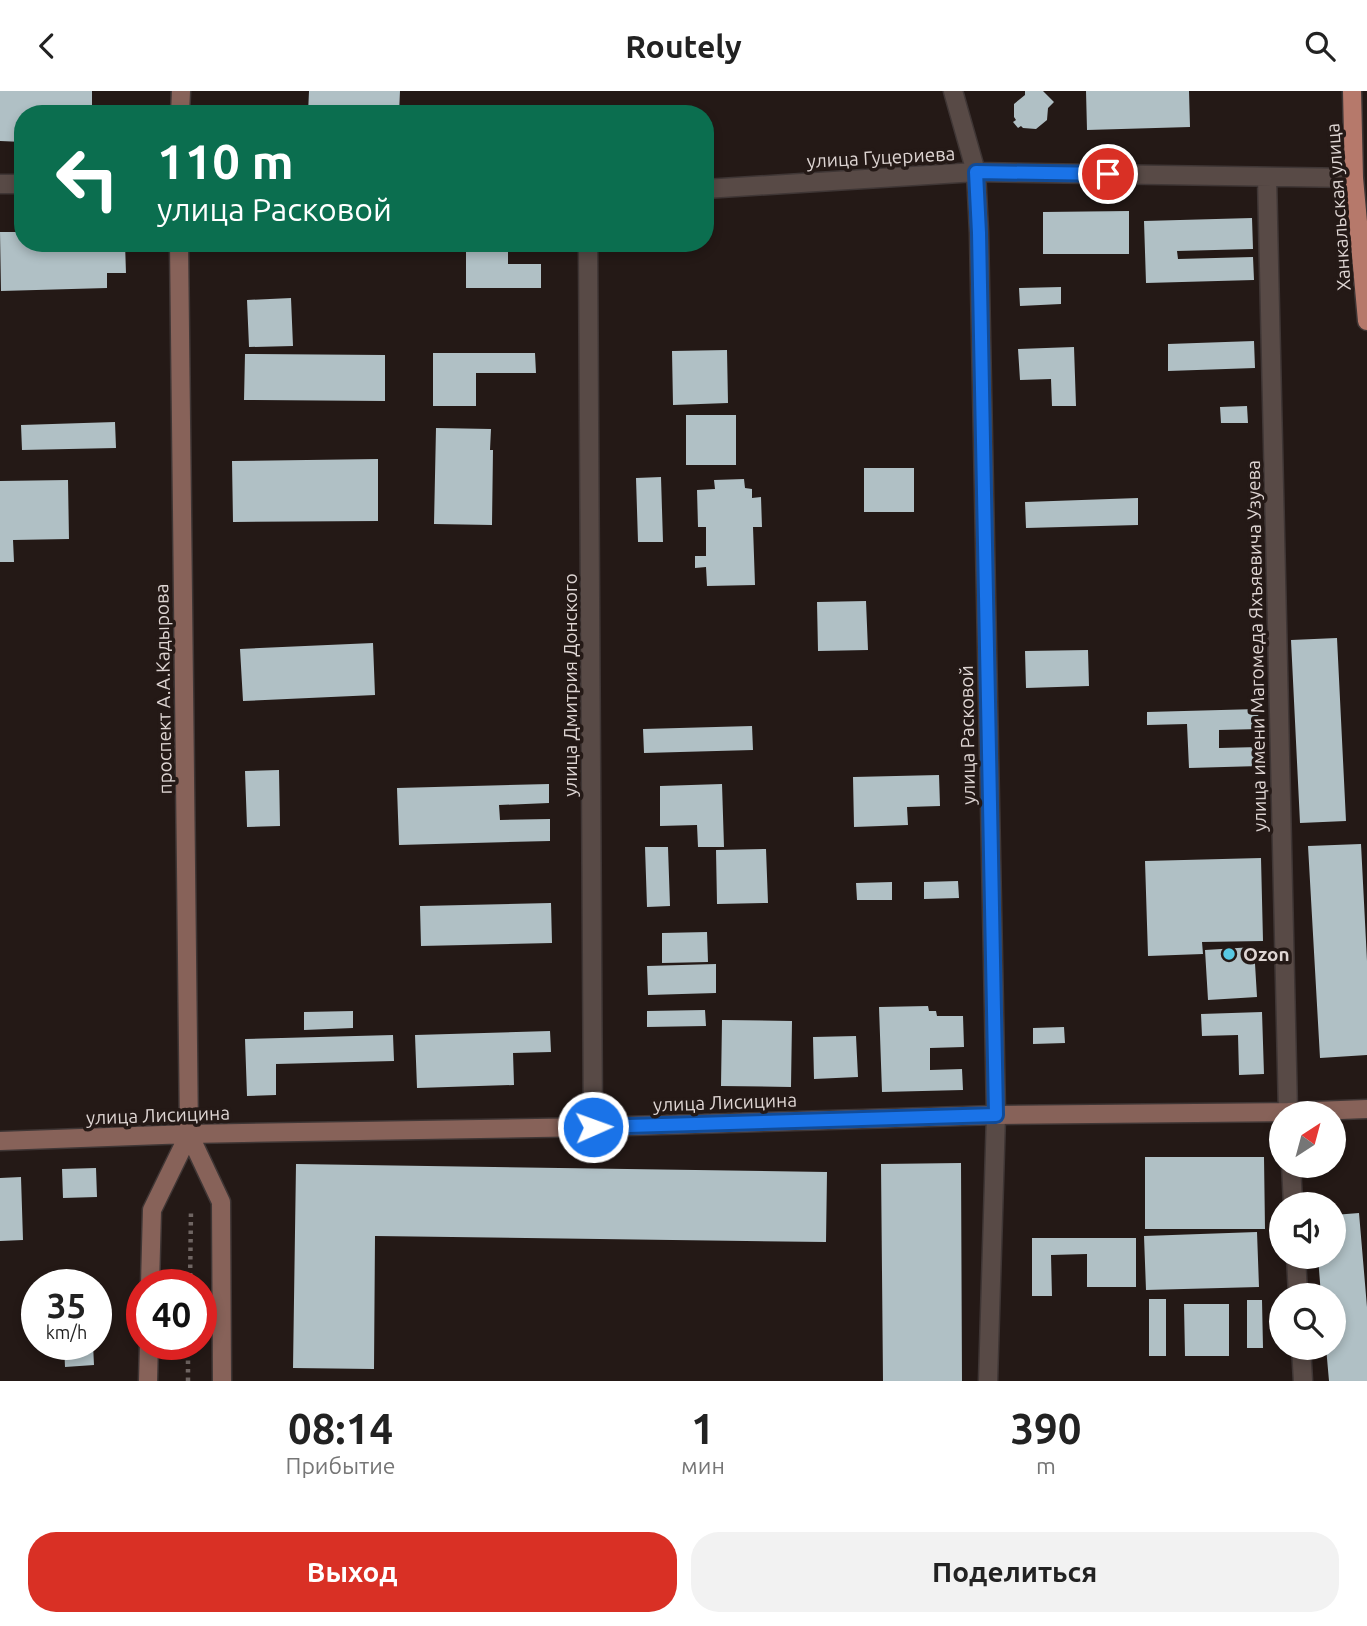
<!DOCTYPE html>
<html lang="ru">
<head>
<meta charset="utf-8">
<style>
  body { margin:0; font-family:Ubuntu,sans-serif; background:#f2f2f2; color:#222; height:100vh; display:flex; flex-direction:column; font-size:26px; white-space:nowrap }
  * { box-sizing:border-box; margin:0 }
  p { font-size:23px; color:#767676 }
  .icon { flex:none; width:38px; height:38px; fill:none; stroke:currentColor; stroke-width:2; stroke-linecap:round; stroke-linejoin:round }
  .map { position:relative; height:1290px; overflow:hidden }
  .drawer { display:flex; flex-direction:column; background:#fff; flex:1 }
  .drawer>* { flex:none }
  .top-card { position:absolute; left:14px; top:14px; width:700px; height:147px; border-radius:28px; box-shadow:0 4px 10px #0003; background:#0b6e4f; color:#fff; overflow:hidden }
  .needle { width:46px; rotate:36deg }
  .controls { position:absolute; left:1269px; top:1010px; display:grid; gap:14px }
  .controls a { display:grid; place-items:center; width:77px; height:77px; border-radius:50%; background:#fff; box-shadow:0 4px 10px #0003; font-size:35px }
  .speed { position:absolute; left:21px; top:1178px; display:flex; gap:14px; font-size:35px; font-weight:700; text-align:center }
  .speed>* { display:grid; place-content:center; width:91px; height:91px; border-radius:50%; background:#fff; box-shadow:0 4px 10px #0003; line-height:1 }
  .speed small { font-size:18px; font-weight:400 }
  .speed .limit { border:10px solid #d22; background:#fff; color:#111 }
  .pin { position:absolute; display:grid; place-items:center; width:60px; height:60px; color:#fff; margin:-30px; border:4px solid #fff; border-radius:50%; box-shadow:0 2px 7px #0007 }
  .me { position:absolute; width:77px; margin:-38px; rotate:88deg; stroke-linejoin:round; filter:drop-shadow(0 0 5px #0008) }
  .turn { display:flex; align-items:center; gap:24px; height:147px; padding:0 28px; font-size:32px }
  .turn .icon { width:91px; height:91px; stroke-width:2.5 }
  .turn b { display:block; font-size:49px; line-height:60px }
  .eta { display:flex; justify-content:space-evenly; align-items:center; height:119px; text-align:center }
  .eta b { font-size:42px; font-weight:700; line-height:49px }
  .cta { display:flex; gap:14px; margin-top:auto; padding:14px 28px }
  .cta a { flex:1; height:80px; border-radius:28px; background:#d93025; color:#fff; font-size:28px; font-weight:700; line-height:80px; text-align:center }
  .cta a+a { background:#f2f2f2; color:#222 }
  header { display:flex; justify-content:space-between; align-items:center; height:91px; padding:0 28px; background:#fff; font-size:32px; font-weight:700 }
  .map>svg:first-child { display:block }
  .building { fill:#b0c0c5 }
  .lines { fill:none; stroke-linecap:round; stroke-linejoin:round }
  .street-casing { stroke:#3f3635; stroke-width:21 }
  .secondary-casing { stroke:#3f3635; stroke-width:21 }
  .primary-casing { stroke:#3f3635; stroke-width:21 }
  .path { stroke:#6f6562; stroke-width:4.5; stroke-dasharray:3.5 5; stroke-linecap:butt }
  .street { stroke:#584a46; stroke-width:18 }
  .secondary { stroke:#876259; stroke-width:18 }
  .primary { stroke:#b6796b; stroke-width:18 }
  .route-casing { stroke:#114b97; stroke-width:18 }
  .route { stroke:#1a73e8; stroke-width:12 }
  .poi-dot { fill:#58c9e3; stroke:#241916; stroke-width:2.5 }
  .labels { text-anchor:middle; stroke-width:7; stroke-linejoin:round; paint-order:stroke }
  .street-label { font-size:19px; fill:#ded5d3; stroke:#241916 }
  .poi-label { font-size:19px; font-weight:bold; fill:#ded5d3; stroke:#241916; text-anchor:start }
</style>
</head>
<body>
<header><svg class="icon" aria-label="back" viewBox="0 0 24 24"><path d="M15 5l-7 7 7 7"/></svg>Routely<svg class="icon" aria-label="search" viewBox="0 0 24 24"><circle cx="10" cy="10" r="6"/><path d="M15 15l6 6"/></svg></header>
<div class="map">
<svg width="1367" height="1290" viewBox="0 0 1367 1290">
  <rect width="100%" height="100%" fill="#241916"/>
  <path class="building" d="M0 0H92V23H23V51L0 50Z
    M309 0H400L399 23H308Z
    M1025 0H1043L1054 11 1048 17 1047 29 1036 38 1023 37 1021 35 1018 37 1013 31 1016 29 1014 26V13L1025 4Z
    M1086 0H1189L1190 36 1087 39Z
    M1129 120V163H1043V121Z
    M1252 127 1253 158 1177 160 1178 168 1253 166 1254 189 1146 192 1144 130Z
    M0 141H23V152H125L126 182H107V197L1 200Z
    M466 152H508V173H541V197H466Z
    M1061 196V213L1020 215 1019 197Z
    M291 207 293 255 249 256 247 209Z
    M1254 250 1255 277 1168 280V253Z
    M1074 256 1076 315H1052L1051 288 1020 289 1018 258Z
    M727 259 728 312 673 314 672 260Z
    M433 262H535L536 282H476V315H433Z
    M245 263 385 264V310L244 309Z
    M1247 315 1248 332H1221L1220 316Z
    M686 324H736V374H686Z
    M115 331 116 357 22 359 21 334Z
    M436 337 491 338 490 359H493L492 434 434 433Z
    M378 368V430L233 431 232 370Z
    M864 377H914V421H864Z
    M661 386 663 451H638L636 387Z
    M744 388 745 397 752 398V407L761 406 762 436H753L755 494 707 495 706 476 695 477V465H706V436H698L697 399 715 398 714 389Z
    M68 389 69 448 13 449 14 471H0V390Z
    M1138 407V434L1026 437 1025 411Z
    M866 510 868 559 818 560 817 511Z
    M1337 547 1346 730 1300 732 1291 549Z
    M373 552 375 604 243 610 240 558Z
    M1088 559 1089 595 1026 597 1025 560Z
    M1258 618 1259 638 1219 639V657L1259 656 1260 675 1189 677 1187 633 1147 634V621Z
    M752 635 753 659 644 662 643 638Z
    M279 679 280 735 247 736 245 680Z
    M939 684 940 715 907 716 908 734 854 736 853 686Z
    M549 693V712L499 714 500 729 550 728V750L399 754 397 697Z
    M722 693 724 756H698L697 734 660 735V695Z
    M1361 753 1367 870V964L1320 967 1308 755Z
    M645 756H668L670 815 647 816Z
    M766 758 768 812 717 813 716 759Z
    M1261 767 1263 850 1202 851 1203 863 1148 865 1145 770Z
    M958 790 959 807 924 808V791Z
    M892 791V809H857L856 792Z
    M551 812 552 852 421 855 420 815Z
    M707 841 708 871 662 872V842Z
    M1254 856 1257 906 1208 909 1205 859Z
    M716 873V902L648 904 647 875Z
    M928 915 929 920H936L937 925H963L964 956 930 957V979L962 978 963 999 882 1001 879 916Z
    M705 919 706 935 647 936V920Z
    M353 920V937L304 939V921Z
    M1262 921 1264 983 1239 984 1238 944 1202 945 1201 923Z
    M722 929 792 930 791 996 721 995Z
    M1064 936 1065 952 1033 953V937Z
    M550 940 551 961 513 962 514 994 417 997 415 944Z
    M393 944 394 970 276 973V1004L247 1005 245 948Z
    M856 945 858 986 814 988 813 946Z
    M1145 1066H1264L1265 1138H1145Z
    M961 1072 962 1290H883L881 1073Z
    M296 1073 827 1081 826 1151 375 1145 374 1278 293 1277Z
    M96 1077 97 1106 63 1107 62 1078Z
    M21 1086 23 1149 0 1150V1087Z
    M1359 1122 1367 1216V1290H1329L1326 1256H1334V1204H1321L1318 1166H1334V1124Z
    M1257 1141 1259 1196 1146 1199 1144 1145Z
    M1032 1147H1136V1196H1087V1163L1051 1164 1052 1205H1032Z
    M91 1185V1194H62V1186Z
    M1149 1208H1166V1265H1149Z
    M1247 1209H1262L1263 1257H1247Z
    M1184 1213H1229V1265H1185Z
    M64 1253H93L94 1274 65 1276Z"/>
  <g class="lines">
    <defs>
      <path id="street" d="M953 0 976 81 979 142 996 1024 988 1290
        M1267 86 1288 1022
        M0 93H23
        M705 98 976 81 1354 87
        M588 152 593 1036
        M1291 1074 1293 1113
        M1296 1166 1298 1204
        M1301 1256 1303 1290"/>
      <path id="secondary" d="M180 23 181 0
        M179 152 189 1043 221 1111 222 1290
        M0 1050 189 1043 593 1036 996 1024 1288 1021 1367 1018
        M150 1194 152 1119 189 1043
        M148 1290 149 1253"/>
      <path id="primary" d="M1352 0 1354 87 1367 230"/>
    </defs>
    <use href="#street" class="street-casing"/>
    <use href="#secondary" class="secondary-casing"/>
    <use href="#primary" class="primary-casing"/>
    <path class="path" d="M190 1194 191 1119
      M188 1290V1253"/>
    <use href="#street" class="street"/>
    <use href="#secondary" class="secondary"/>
    <use href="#primary" class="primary"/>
  </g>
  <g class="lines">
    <defs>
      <path id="route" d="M593 1036 996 1024 979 142 976 81 1108 83"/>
    </defs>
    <use href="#route" class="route-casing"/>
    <use href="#route" class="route"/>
  </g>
  <circle class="poi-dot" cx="1229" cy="863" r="7"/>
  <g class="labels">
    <g class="street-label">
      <text transform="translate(881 66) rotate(-3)" y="7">улица Гуцериева</text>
      <text transform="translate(1338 116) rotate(-94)" y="7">Ханкальская улица</text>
      <text transform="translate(1256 555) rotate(-91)" y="7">улица имени Магомеда Яхъяевича Узуева</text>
      <text transform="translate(570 594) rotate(-90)" y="7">улица Дмитрия Донского</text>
      <text transform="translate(163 598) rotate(-91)" y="7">проспект А.А.Кадырова</text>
      <text transform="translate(967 644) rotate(-91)" y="7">улица Расковой</text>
      <text transform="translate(725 1011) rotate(-2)" y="7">улица Лисицина</text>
      <text transform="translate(158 1024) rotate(-2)" y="7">улица Лисицина</text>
    </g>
    <g class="poi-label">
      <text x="1243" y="870">Ozon</text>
    </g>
  </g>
</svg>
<div class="controls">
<a><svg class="needle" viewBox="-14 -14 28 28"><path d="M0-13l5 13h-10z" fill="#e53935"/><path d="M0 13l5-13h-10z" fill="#767676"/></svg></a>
<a><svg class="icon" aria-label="sound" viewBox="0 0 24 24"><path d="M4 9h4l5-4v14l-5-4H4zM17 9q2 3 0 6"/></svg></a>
<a><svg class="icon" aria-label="search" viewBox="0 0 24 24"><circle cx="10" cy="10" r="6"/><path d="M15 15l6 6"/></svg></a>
</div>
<div class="speed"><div>35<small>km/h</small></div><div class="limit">40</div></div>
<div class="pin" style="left:1108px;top:83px;background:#d93025"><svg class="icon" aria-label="arrive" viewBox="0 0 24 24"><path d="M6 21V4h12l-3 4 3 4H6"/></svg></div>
<svg class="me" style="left:593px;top:1036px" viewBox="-20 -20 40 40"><circle r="17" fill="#1a73e8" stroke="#fff" stroke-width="3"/><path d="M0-11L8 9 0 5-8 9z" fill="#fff"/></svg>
<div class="top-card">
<div class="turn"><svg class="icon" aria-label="left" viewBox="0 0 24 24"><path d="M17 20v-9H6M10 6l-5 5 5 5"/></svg><div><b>110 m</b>улица Расковой</div></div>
</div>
</div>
<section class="drawer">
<div class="eta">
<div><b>08:14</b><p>Прибытие</p></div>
<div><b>1</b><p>мин</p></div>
<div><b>390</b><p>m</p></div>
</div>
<div class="cta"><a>Выход</a><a>Поделиться</a></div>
</section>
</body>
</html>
